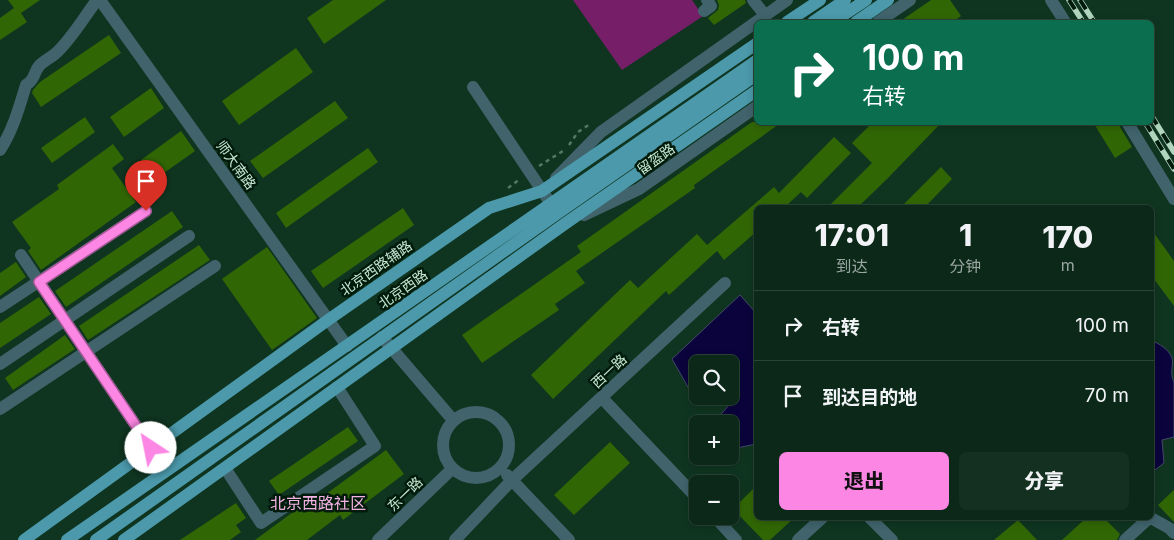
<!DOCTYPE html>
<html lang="zh">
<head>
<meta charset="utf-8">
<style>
  body { margin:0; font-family:Inter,"Noto Sans SC",sans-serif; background:#143021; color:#f1f3f6; height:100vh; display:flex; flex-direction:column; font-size:19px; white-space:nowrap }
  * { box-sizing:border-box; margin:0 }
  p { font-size:16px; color:#9aa6a2 }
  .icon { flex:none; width:28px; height:28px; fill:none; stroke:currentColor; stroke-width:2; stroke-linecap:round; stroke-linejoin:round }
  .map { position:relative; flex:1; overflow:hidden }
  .details { position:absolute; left:754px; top:205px; width:400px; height:315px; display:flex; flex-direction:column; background:#0b2818; border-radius:8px; box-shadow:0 2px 8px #0003,0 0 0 1px #2b4437 }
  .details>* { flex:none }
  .top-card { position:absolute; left:754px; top:20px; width:400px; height:105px; border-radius:8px; box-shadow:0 2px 8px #0003,0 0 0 1px #2b4437; background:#0b6e4f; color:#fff; overflow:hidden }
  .fabs { position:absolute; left:689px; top:355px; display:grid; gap:10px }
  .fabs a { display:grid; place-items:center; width:50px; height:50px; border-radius:8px; background:#0b2818; box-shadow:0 2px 8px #0003,0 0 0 1px #2b4437; font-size:25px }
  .pin { position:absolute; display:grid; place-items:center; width:42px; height:42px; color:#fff; margin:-51px -21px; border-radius:50% 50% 50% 0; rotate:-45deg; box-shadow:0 0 5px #0007 }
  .pin .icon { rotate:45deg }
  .me { position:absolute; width:55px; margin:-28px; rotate:326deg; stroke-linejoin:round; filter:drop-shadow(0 0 4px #0008) }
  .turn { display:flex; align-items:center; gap:18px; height:105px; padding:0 25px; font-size:22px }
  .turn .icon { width:65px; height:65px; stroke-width:2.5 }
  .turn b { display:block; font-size:35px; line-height:42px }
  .eta { display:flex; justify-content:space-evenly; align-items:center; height:85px; text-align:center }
  .eta b { font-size:30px; font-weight:800; line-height:35px }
  .button { display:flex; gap:10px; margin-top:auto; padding:10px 25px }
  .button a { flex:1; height:58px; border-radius:8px; background:#fc86e3; color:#111; font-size:20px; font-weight:800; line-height:58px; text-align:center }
  .button a+a { background:#143021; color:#f1f3f6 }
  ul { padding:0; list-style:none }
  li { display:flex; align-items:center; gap:15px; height:70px; padding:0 25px; border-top:1px solid #2b4437 }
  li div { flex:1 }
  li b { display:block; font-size:19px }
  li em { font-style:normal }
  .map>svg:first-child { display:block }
  .green { fill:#761e67 }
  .water { fill:#0b043c; stroke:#434868 }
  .building { fill:#316605 }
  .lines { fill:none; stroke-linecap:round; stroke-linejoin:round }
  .path { stroke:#537862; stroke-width:2.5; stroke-dasharray:4 4; stroke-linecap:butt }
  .minor { stroke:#40636c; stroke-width:12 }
  .major { stroke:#4b99ab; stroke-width:12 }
  .rail-casing { stroke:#b1d4bd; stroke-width:5.5 }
  .rail { stroke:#001b0b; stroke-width:4; stroke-dasharray:11; stroke-linecap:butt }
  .route-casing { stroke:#a45794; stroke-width:12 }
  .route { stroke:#fc86e3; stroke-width:9 }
  .labels { text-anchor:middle; stroke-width:5; stroke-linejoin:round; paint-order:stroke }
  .street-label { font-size:14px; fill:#c5e7d0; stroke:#001b0b }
  .quarter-label { font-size:16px; fill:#f5b2e4; stroke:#001b0b }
</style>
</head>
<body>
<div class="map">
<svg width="1174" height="540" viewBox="0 0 1174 540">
  <rect width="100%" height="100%" fill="#0f3520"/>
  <path class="green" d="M573 0H692L703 16 622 70Z"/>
  <path class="water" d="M740 295 756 313V444L737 448 730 442V424H717L716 420 736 397 732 384H730V364H698L697 393 692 394 672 359Z
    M1151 340C1159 344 1169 349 1172 358 1174 366 1169 373 1174 382V437L1162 440 1164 463 1151 473Z"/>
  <path class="building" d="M8 0H40L21 13 27 22 0 40V18L14 8Z
    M333 0H386L324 44 307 18Z
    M717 0H745L746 3 714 25 708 18 718 10 719 5Z
    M931 0H950L961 16 953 22H899Z
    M109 35 121 53 41 107 32 93 33 90 40 82Z
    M296 48 313 72 239 125 222 101Z
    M151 88 164 108 124 137 110 117Z
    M335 101 348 118 263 178 250 161Z
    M85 117 95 132 52 163 41 148Z
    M752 122H782L694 185 695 188 576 271 585 283 555 304 559 310 482 363 462 335 581 252 577 246Z
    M873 122H942L888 178 857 208H827L872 163 852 143Z
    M1093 122H1117L1132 147 1115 158Z
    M181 131 195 151 154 180 141 160Z
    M834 137 851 153 807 198 801 192 784 208H756V232L724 260 717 251 669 295 666 291 553 399 531 375 630 280 638 288 697 234 707 245 774 187 779 193Z
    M113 144 124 159 112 168 136 202 41 270 28 251 31 248 12 222 59 189 57 185Z
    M368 148 378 162 286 228 276 213Z
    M941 167 952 179 924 208H900Z
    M403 208 414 225 323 288 311 271Z
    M172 211 183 227 66 307 55 291Z
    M1151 229 1174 261V306L1151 275Z
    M199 245 210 260 88 340 79 326Z
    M267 247 317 318 272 350 222 279Z
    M16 262 26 277 0 296V273Z
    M39 297 51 314 0 348V323Z
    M65 335 75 349 13 390 5 378Z
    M348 427 358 441 279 495 269 481Z
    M610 442 630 463 574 515 554 495Z
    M386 450 404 474 343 520 340 515 307 540H255L319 493 322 497Z
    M756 486V518H794L770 540H763L733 509Z
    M1174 490V522L1158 505Z
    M236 503 246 518 236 525 241 532 230 540H180Z
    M1086 518H1104L1120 534 1117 540H1062Z
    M1018 520 1037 540H994Z"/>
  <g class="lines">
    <path class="path" d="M569 145 578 132 590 124
      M539 166 566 149
      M508 188 520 179"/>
    <path class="minor" d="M100 0 347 346
      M753 0 765 15
      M1051 0 1065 22
      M704 11 711 6 707 0
      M878 22 910 0
      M473 87 551 204
      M1127 122 1174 199
      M0 150C13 130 19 108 26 85 36 79 33 73 39 66 44 61 50 58 55 54 71 40 84 17 97 0
      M556 178 601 132 787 0
      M584 215 639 189 756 107
      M21 255 151 448
      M0 307 146 211
      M382 337 453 420
      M0 364 189 236
      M602 398 698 499
      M0 409 215 266
      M443 445a33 33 0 1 1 66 0a33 33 0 1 1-66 0Z
      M225 468 261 523 375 446 337 387
      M507 475 569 540
      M714 516 736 540
      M870 518 892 540
      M1151 518 1169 528 1174 533
      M378 540 452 469
      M455 540 512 480 725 283
      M798 540 822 518
      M1125 540 1149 518"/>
    <path class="major" d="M787 22 820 0
      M813 22 845 0
      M833 22 866 0
      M856 22 888 0
      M24 540 328 320 489 208 542 191 756 44
      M67 540 756 61
      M96 540 558 213 756 75
      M124 540 566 223 756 91"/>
    <defs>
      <path id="rail" d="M1069 0 1083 22
        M1080 0 1094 22
        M1151 115 1174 152
        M1145 122 1174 169"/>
    </defs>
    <use href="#rail" class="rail-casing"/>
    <use href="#rail" class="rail"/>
  </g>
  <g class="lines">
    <defs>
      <path id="route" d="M146 211 39 282 151 448"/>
    </defs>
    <use href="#route" class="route-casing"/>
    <use href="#route" class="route"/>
  </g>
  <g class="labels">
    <g class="street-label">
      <text transform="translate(656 159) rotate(-35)" y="5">留盔路</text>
      <text transform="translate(236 165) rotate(54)" y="5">师大南路</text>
      <text transform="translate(376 268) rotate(-35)" y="5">北京西路辅路</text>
      <text transform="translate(403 289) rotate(-35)" y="5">北京西路</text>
      <text transform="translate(609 371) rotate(-43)" y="5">西一路</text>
      <text transform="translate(405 494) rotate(-44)" y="5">东一路</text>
    </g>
    <g class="quarter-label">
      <text x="318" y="509">北京西路社区</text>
    </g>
  </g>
</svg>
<div class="fabs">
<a><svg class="icon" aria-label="search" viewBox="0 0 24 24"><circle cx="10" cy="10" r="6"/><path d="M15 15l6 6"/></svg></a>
<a>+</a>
<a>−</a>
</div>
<div class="pin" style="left:146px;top:211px;background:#d93025"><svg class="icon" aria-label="arrive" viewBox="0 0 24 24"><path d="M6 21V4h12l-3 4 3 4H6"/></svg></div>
<svg class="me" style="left:151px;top:448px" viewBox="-20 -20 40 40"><circle r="19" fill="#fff"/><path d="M0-13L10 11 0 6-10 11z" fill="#fc86e3"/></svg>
<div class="top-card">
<div class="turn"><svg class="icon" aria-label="right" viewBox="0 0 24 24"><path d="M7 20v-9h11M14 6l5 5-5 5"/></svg><div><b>100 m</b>右转</div></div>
</div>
<section class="details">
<div class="eta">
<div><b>17:01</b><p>到达</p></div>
<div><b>1</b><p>分钟</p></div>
<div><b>170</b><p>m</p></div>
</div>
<ul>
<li><svg class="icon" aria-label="right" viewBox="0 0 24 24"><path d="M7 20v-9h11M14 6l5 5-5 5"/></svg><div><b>右转</b></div><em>100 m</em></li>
<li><svg class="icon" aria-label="arrive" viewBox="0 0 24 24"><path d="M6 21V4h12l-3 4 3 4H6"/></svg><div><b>到达目的地</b></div><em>70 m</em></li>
</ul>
<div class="button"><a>退出</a><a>分享</a></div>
</section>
</div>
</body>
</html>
